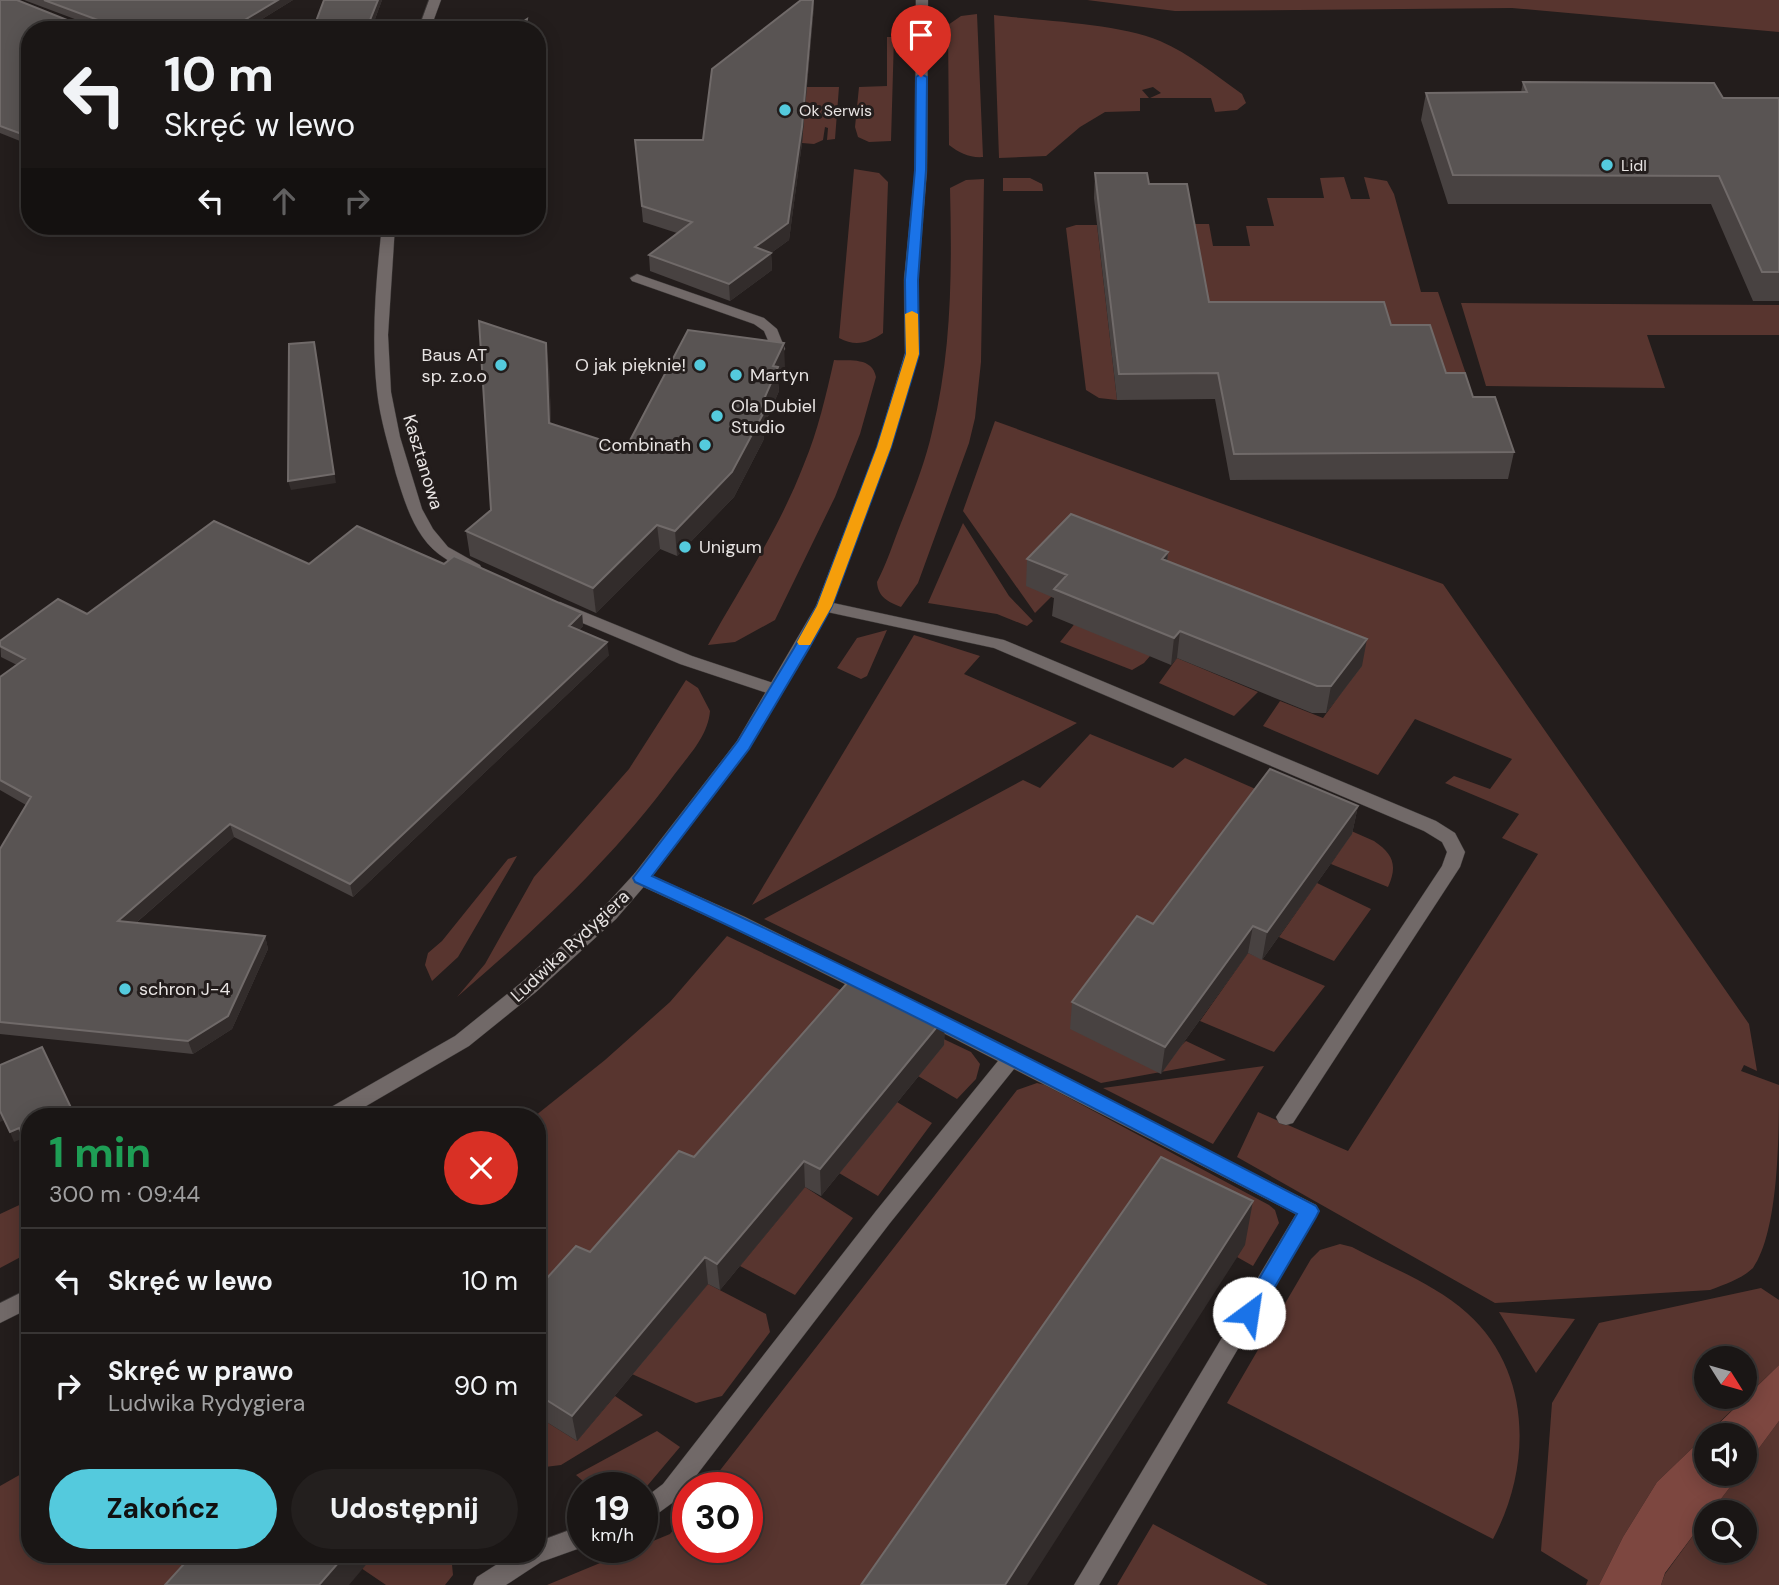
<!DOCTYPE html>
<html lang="pl">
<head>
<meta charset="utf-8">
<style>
  body { margin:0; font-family:"DM Sans",sans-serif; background:#231f1e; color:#f1f3f6; height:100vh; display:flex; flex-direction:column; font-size:26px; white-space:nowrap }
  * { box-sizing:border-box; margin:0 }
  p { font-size:23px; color:#9f9fa0 }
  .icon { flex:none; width:38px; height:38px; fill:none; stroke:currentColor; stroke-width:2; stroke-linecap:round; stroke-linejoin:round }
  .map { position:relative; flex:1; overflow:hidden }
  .sheet { position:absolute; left:21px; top:1108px; width:525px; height:455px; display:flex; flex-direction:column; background:#1a1615; border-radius:28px; box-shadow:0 4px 18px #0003,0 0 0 2px #383534 }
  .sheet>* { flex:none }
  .hud { position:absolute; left:21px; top:21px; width:525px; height:214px; border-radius:28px; box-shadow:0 4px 18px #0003,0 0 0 2px #383534; background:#1a1615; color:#f1f3f6; overflow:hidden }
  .needle { width:46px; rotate:127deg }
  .controls { position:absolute; left:1694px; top:1346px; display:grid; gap:14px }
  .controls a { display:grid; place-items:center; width:63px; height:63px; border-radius:50%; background:#1a1615; box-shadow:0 4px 18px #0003,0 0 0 2px #383534; font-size:35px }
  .speed { position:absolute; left:567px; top:1472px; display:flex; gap:14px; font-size:35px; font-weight:700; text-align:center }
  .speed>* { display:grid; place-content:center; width:91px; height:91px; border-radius:50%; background:#1a1615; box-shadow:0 4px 18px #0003,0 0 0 2px #383534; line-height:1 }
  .speed small { font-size:18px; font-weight:400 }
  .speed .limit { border:10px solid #d22; background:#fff; color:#111 }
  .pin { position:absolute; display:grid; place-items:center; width:60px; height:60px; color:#fff; margin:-72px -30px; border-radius:50% 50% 50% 0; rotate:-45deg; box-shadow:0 0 7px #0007 }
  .pin .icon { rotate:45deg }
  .me { position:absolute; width:77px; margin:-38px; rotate:31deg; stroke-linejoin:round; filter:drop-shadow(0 0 5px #0008) }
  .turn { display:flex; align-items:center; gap:24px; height:147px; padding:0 28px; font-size:32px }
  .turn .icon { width:91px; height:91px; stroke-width:2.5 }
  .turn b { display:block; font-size:49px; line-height:60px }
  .lanes { display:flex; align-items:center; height:66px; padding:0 28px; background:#0003; justify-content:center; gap:35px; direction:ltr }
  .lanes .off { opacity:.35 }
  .round { display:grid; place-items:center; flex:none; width:74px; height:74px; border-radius:37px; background:#231f1e }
  .summary { display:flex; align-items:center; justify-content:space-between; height:119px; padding:0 28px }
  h1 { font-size:42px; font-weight:700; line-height:52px; color:#1e9e55 }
  .cta { display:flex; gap:14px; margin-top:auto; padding:14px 28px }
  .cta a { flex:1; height:80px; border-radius:42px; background:#54cadd; color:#111; font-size:28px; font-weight:700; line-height:80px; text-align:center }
  .cta a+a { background:#231f1e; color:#f1f3f6 }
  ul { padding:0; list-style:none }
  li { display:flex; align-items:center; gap:21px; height:105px; padding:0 28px; border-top:2px solid #383534 }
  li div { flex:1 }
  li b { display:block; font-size:26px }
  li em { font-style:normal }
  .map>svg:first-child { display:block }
  .green { fill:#58352f; fill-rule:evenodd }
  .water { fill:#7d4740 }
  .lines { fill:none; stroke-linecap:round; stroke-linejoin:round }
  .service-casing { stroke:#3c3837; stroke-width:1 }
  .minor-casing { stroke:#3c3837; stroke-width:1 }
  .tertiary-casing { stroke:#3c3837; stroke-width:1 }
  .service { fill:#716968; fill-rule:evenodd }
  .minor { fill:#716968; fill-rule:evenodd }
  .tertiary { fill:#716968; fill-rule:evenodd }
  .wall { fill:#484241 }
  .shaded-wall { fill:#322c2b }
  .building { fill:#595453; stroke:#706a69; stroke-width:2 }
  .route { fill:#1a73e8; stroke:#114b97; stroke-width:2 }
  .slow { fill:#f59e0b }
  .poi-dot { fill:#54cadd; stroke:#231d1c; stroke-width:2.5 }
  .labels { text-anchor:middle; stroke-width:6; stroke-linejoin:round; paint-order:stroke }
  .far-poi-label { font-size:16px; fill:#e8e4e3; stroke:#231d1c; text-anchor:start }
  .poi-label { font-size:18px; fill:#e8e4e3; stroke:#231d1c; text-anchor:start }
  .street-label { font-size:18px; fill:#e8e4e3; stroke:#231d1c }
</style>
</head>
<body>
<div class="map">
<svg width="1779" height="1585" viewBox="0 0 1779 1585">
  <rect width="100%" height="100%" fill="#231d1c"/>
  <path class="green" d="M1087 0H1779V32L1512 8 1175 11Z
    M977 14 983 157C970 158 959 153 949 145L948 25 961 16Z
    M994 15C1041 21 1118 23 1160 41 1190 54 1215 75 1242 94L1246 103 1237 110 1215 112 1211 98H1150L1161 93 1153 87 1142 90 1149 98H1140V111L1105 112 1080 127 1046 156 999 158Z
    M887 37H894L891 141 869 142 858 137 855 127 859 87 887 86Z
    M806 87H839L835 139 827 140 828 128 825 127 823 140 814 144 802 143Z
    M854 169 879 173 888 182 883 333C868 343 856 347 839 338Z
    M1344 177 1351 199H1370L1364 177 1387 181 1394 194 1421 292H1438L1466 374 1454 382 1206 328 1187 224H1209L1213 246H1250L1246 226H1274L1267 198H1324L1320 178Z
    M1003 178H1030L1042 184 1043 191H1003Z
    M984 179 981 362 975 418 969 443 918 583 901 607C888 602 878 597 877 582 887 563 893 543 901 523 913 493 925 463 932 432 952 351 952 270 950 188L966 180Z
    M1076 225H1097L1117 400 1099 398 1086 390 1066 228Z
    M1461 303 1779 305V335H1647L1665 388 1486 386Z
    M834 360C851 361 872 357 876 377L860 434 835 497 775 620 735 642 708 645C741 586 780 527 804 464 818 431 826 395 834 360Z
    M995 421 1443 584 1749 1024 1757 1071 1744 1065 1741 1071 1779 1085C1779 1135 1779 1231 1753 1268 1741 1279 1726 1284 1710 1290L1495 1303 1237 1157 1258 1112 1348 1151 1538 854 1502 838 1519 814 1445 783 1454 776 1490 789 1512 759 1415 719 1378 775 1263 726 1280 701 1323 718 1361 666 1051 597 1035 613 963 511Z
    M963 523 1009 596 1033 621 1027 626 997 614 928 603Z
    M1085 611 1162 642 1144 663 1132 670 1060 642Z
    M887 630 867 676 861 679 837 668 857 638Z
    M914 635 980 656 964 674 1077 723 752 905Z
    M1177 658 1258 692 1234 716 1159 683Z
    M686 680 698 688 710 711C708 736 689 755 674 775 611 861 537 928 457 997L485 964 534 877 629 769Z
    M1090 734 1173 768 1185 758 1374 841C1393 854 1398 865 1388 887L1331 864 1352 833 1265 797 1157 1068 1186 1041 1226 1060 1101 1083 764 919 1023 780 1040 788Z
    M517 856 458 957 432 981 425 965 428 953 442 941 508 859Z
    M1317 883 1371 909 1334 961 1279 937Z
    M727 936 971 1052 980 1064 976 1079 957 1099 918 1076 537 1321 535 1116 605 1060 670 1002Z
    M1248 953 1325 986 1274 1052 1200 1021Z
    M1264 1066 1213 1144 1103 1088Z
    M1037 1083 1045 1085 1269 1205 1275 1210 1279 1223 1253 1266 1237 1257 1244 1245 890 1585H547L670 1534 688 1512V1547H747V1488L707 1487 1017 1090Z
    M897 1102 932 1123 878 1196 839 1173Z
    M805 1187 853 1218 795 1295 740 1266Z
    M30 1200V1252L0 1268V1214Z
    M1340 1244 1352 1247C1389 1267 1435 1284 1467 1313 1532 1371 1532 1466 1493 1539L1227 1403 1311 1259 1320 1250Z
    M708 1284 766 1314 770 1332 722 1396 696 1403 632 1374Z
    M1761 1288 1779 1300V1365L1657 1482 1623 1537 1599 1585H1586L1588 1580 1541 1551 1552 1403 1599 1323ZM1706 1358H1745V1396H1706Z
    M1499 1312 1575 1319 1536 1373Z
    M615 1396 643 1415 561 1465 537 1468V1416L577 1441Z
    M1779 1421V1585H1661L1665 1574 1706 1518V1550H1745V1512H1711L1740 1474H1745V1467Z
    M657 1431 680 1447 642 1492V1488L590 1487 576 1475Z
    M30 1469V1554H206L177 1585H0V1486Z
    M1153 1524 1268 1585H1117Z
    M373 1554H451L453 1575 445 1585H386L361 1568Z"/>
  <path class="water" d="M1779 1365V1421L1745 1467V1435H1707Z
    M1706 1435V1474H1740L1711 1512H1706V1518L1665 1573 1661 1585H1599L1623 1537 1657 1482Z"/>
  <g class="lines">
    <defs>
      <path id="service" d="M637 274 764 318 777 329 785 349 783 352H773L764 331 754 324 632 281 630 278Z"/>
      <path id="minor" d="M429 0H441L430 30H418Z
        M382 226H395L388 335 391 392 400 437 422 509 433 529 448 547 480 565 482 569 480 573C468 576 456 565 446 559 416 541 406 506 396 474 389 447 380 419 377 391 371 337 376 280 382 226Z
        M824 601 1004 640 1436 821 1455 833 1465 852 1460 867 1293 1123 1286 1125 1279 1123 1276 1117 1442 866 1447 852 1442 842 1424 831 994 648 818 610 816 606Z
        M560 602 692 656 782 686 784 690 776 696 680 664 554 611 552 607Z
        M641 871 745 917 879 984 882 989 879 994 872 996 865 994 731 927 635 883 632 878 635 873Z
        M925 1008 1316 1205 1319 1211 1099 1585H1074L1296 1214 1014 1069 890 1223 679 1498 642 1525V1500L663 1484 876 1211 998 1061 918 1020 915 1015 918 1010Z
        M583 1525V1547L541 1562 506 1585H473L477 1577 513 1554H537V1542Z"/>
      <path id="tertiary" d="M916 0H928L927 170 918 280 919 353 891 447 832 606 749 749 647 883 616 919 536 992 469 1046 349 1116H323L326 1110 455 1036 522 982 602 909 635 873 737 741 816 606 877 447 905 353 904 280 915 170Z
        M30 1288V1308L0 1323V1303Z"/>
    </defs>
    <use href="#service" class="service-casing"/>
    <use href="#minor" class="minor-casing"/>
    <use href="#tertiary" class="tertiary-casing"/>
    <use href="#service" class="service"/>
    <use href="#minor" class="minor"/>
    <use href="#tertiary" class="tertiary"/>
  </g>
  <path class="wall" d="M0 0 77 24H88L24 0H293L244 30H30V145L0 133Z
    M324 0H382L371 30H316L315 24Z
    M814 6 802 143 789 240 771 253 772 270 730 301 650 271 649 255 677 233 643 222 635 140H703Z
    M1523 82 1723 98H1779V301H1753L1711 204H1448L1421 120 1426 93 1521 92Z
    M1095 173 1149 184 1209 302 1391 325 1473 397 1514 452 1508 479 1230 480 1215 399 1117 400 1094 198Z
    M549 367 551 424 626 448 785 368 778 382 779 391 763 428 764 439 734 497 677 556 660 549 596 613 470 556 466 531 491 510Z
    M1168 552 1167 561 1362 666 1326 713H1312L1177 658 1171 665 1052 616 1054 598 1026 586 1027 559Z
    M309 564H444L582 613 583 626 579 630 609 655 353 897 234 837 136 923 265 936 268 949 232 1029 193 1054 0 1034V849L26 805 0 790V677L17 665 1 657 0 641 87 614Z
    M1358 806 1352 834 1262 960 1248 953 1161 1074 1070 1029 1072 1002 1153 924Z
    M945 1017 944 1045 821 1196 805 1187 720 1290 708 1284 577 1441 537 1416V1289L590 1252 694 1157Z"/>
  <path class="shaded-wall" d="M278 0H293L244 30H228Z
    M378 0H382L371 30H369L368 25Z
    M813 0H814V6L802 143 789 240 771 253 772 270 730 301 729 284 755 247Z
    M314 342 336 483 291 490 288 481Z
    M546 343 549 367 552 448 549 423Z
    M784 343 785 368 778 382 779 391 763 428 764 439 734 497 677 556 675 531 758 413 773 366Z
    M657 525 660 549 596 613 593 588Z
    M1168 552 1165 579 1162 559Z
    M582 613 583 626 570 639 569 626Z
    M1180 631 1177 658 1171 665 1174 638Z
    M1367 639 1362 666 1326 713 1331 686Z
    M607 642 609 655 353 897 350 884Z
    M1358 806 1352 834 1262 960 1267 932Z
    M230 824 234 837 123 934 118 921Z
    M1253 926 1248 953 1161 1074 1165 1047Z
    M265 936 268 949 232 1029 193 1054 188 1041Z
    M945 1017 944 1045 821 1196 820 1169Z
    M0 1111 4 1120 0 1122Z
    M19 1128 24 1138 14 1142 10 1132Z
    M804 1161 805 1187 720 1290 717 1264Z
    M1253 1201 1245 1245 1027 1585H1005Z
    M705 1257 708 1284 577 1441 572 1416Z
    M346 1554H375L349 1585H319Z"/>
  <path class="building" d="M0 0H17L77 24H96L98 20 44 0H278L228 30H30V137L0 126Z
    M324 0H378L368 25 315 24Z
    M801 0H813L802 127 788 223 755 247 771 253 729 284 649 255 692 222 642 206 635 140H703L712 69Z
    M527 19 525 30H510Z
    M1523 82 1714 83 1723 98H1779V272H1762L1719 176 1453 175 1426 93 1527 92Z
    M1095 173H1147L1149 184H1187L1209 302H1384L1391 325H1430L1446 373H1465L1473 397H1495L1514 452 1234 454 1218 373 1119 374Z
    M479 321 546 343 549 423 626 448 688 330 784 343 773 366 778 367 758 413 763 414 732 472 675 531 657 525 593 588 466 531 491 510Z
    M314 342 334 474 288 481 289 344Z
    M1071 514 1168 552 1162 559 1367 639 1331 686H1317L1180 631 1174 638 1054 589 1067 575 1027 559Z
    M214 521 309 564 357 526 444 564 454 556 582 613 569 626 607 642 350 884 230 824 118 921 265 936 228 1016 188 1041 0 1022V849L31 797 0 780V677L25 659 0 646V641L58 599 87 614Z
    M1270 769 1358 806 1267 932 1253 926 1165 1047 1072 1002 1137 916 1153 924Z
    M856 973 945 1017 820 1169 804 1161 717 1264 705 1257 572 1416 537 1394V1289L576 1246 590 1252 679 1151 694 1157Z
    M42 1047 75 1116H30L29 1150 19 1128 10 1132 0 1111V1065Z
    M1161 1157 1253 1201 1005 1585H861Z
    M193 1554H346L319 1585H165Z"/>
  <path class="route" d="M921 74 927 77 926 170 918 280 919 354 891 447 832 606 809 648 749 749 652 876C877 978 1096 1092 1316 1206L1319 1211 1316 1217 1256 1319 1249 1322 1242 1319 1239 1313 1297 1214C1079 1100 860 985 635 882L633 878 738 741 794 648 817 606 877 447 906 354 905 280 915 170 916 77Z"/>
  <path class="slow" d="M912 311 918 314 919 354 891 447 832 606 810 645H799L797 642 817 606 877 447 906 354 905 314Z"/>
  <g class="poi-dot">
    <circle cx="785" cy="110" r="7"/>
    <circle cx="1607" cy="165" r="7"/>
    <circle cx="501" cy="365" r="7"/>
    <circle cx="700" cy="365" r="7"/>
    <circle cx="736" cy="375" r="7"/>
    <circle cx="717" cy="416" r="7"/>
    <circle cx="705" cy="445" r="7"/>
    <circle cx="685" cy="547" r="7"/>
    <circle cx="125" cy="989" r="7"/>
  </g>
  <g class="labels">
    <g class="far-poi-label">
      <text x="799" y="116">Ok Serwis</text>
      <text x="1621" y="171">Lidl</text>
    </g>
    <g class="poi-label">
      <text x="487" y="361" text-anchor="end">Baus AT<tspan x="487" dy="21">sp. z.o.o</tspan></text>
      <text x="686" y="371" text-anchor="end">O jak pięknie!</text>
      <text x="750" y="381">Martyn</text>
      <text x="731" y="412">Ola Dubiel<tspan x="731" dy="21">Studio</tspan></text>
      <text x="691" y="451" text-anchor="end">Combinath</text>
      <text x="699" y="553">Unigum</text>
      <text x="139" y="995">schron J-4</text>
    </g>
    <g class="street-label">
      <text transform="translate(423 462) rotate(73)" y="6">Kasztanowa</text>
      <text transform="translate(570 946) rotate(-43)" y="6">Ludwika Rydygiera</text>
    </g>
  </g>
</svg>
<div class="controls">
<a><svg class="needle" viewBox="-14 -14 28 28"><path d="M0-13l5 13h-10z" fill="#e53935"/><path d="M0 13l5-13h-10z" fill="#9f9fa0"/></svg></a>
<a><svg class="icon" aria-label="sound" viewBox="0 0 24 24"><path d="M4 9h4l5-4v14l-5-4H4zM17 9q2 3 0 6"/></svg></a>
<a><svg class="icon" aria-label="search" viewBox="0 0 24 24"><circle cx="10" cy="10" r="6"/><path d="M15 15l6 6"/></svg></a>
</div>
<div class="speed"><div>19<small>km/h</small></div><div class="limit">30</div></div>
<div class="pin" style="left:921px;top:77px;background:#d93025"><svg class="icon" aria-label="arrive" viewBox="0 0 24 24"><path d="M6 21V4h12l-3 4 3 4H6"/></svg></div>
<svg class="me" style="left:1249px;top:1313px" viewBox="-20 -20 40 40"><circle r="19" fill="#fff"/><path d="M0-13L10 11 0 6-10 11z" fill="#1a73e8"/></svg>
<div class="hud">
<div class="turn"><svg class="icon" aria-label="left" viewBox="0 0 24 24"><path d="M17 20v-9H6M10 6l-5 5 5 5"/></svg><div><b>10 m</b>Skręć w lewo</div></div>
<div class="lanes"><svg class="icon" aria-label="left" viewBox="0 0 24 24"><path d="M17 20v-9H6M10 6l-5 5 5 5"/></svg><svg class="icon off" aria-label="ahead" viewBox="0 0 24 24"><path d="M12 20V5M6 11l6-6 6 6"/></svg><svg class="icon off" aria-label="right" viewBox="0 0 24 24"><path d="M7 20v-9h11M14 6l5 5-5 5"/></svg></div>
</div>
<section class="sheet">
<div class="summary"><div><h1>1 min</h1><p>300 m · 09:44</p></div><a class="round" style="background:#d93025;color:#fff"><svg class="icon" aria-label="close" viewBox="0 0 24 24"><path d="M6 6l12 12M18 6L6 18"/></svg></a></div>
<ul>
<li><svg class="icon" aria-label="left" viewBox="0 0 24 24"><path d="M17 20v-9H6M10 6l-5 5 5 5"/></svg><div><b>Skręć w lewo</b></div><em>10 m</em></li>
<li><svg class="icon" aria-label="right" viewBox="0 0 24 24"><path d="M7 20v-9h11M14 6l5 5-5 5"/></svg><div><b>Skręć w prawo</b><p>Ludwika Rydygiera</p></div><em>90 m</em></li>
</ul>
<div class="cta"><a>Zakończ</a><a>Udostępnij</a></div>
</section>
</div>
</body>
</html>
